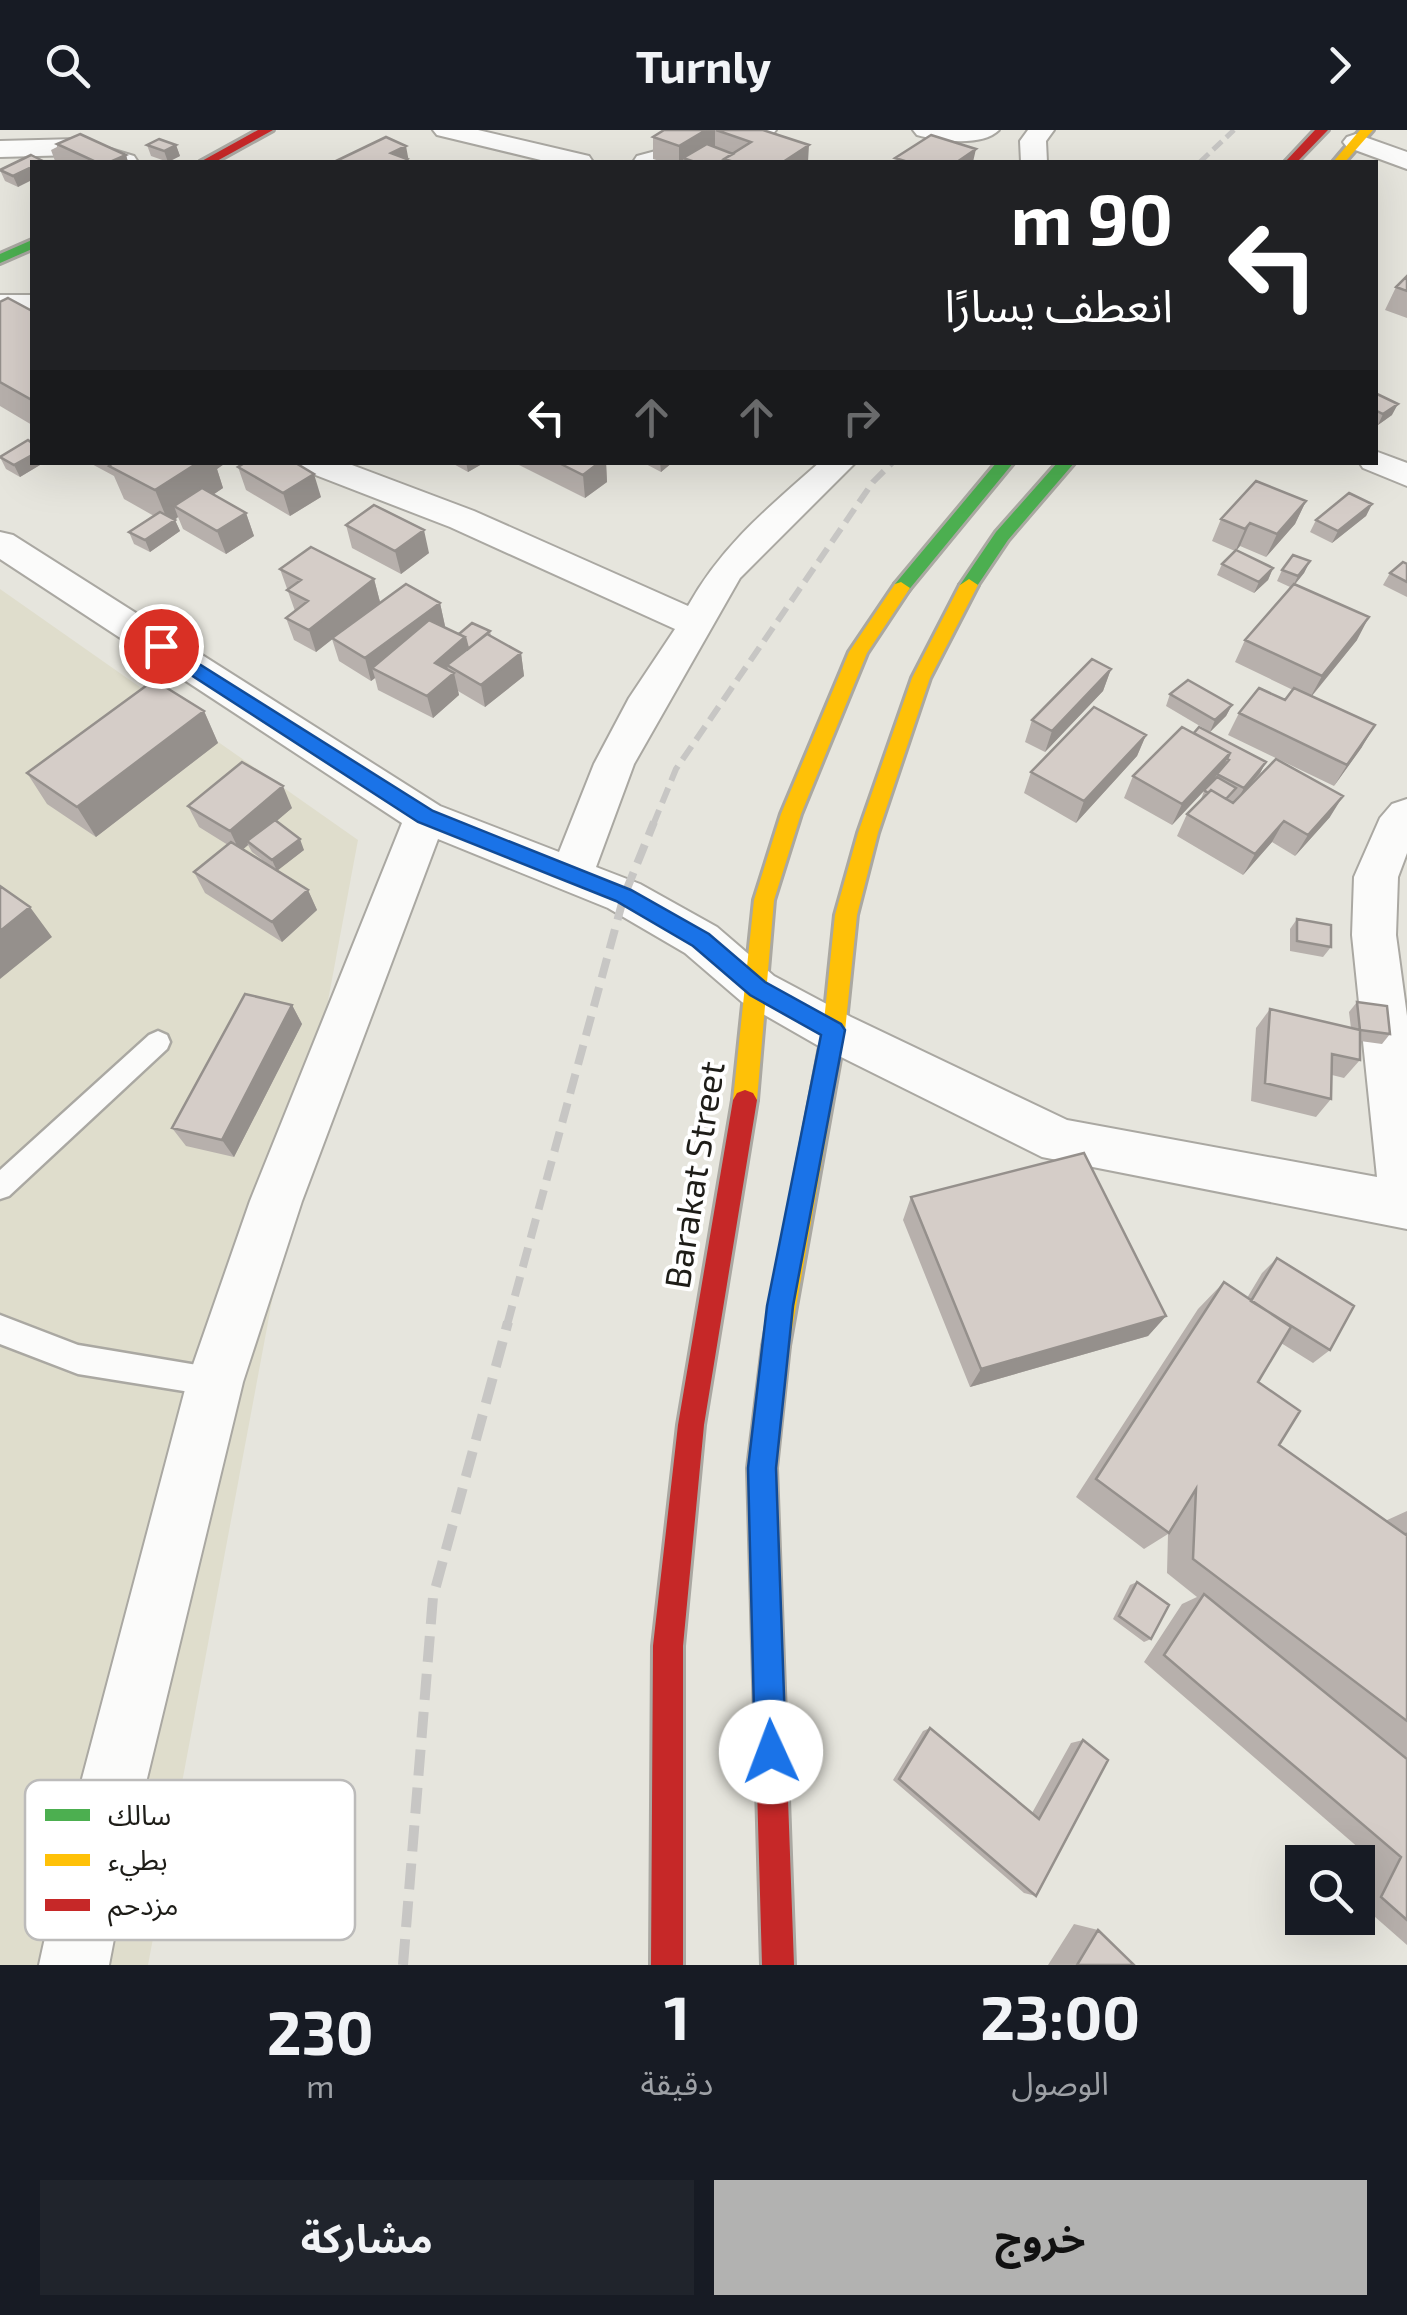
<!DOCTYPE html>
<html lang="ar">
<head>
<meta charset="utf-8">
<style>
  body { margin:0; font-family:"Exo 2","Noto Sans Arabic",sans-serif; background:#20242c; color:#f1f3f6; direction:rtl; height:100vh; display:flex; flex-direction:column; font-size:38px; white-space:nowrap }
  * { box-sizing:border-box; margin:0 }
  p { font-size:32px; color:#9ea1a6 }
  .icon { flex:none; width:55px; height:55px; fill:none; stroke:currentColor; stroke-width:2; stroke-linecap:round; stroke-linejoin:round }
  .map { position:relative; height:1835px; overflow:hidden; direction:ltr }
  .details { display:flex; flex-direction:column; background:#171b24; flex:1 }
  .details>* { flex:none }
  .banner { position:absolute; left:30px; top:30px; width:1348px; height:305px; border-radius:0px; box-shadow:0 10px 40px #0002; direction:rtl; background:#202124; color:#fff; overflow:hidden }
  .controls { position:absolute; left:1285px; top:1715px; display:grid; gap:20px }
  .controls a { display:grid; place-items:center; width:90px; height:90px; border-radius:0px; background:#171b24; box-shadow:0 10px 40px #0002; font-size:50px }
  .pin { position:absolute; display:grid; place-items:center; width:85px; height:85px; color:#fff; margin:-42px; border:5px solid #fff; border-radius:50%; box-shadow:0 2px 10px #0007 }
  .me { position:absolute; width:110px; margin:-55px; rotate:358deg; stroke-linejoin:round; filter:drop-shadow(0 0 8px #0008) }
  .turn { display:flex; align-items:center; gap:35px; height:210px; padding:0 40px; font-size:45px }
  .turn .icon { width:130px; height:130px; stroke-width:2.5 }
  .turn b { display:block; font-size:70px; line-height:85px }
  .lanes { display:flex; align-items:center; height:95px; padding:0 40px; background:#0003; justify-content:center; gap:50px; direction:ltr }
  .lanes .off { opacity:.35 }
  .eta { display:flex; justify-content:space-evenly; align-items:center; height:170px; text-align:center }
  .eta b { font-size:60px; font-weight:700; line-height:70px }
  .action { display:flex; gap:20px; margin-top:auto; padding:20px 40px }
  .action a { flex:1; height:115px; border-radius:0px; background:#b2b2b1; color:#111; font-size:40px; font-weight:700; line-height:115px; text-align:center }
  .action a+a { background:#20242c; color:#f1f3f6 }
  header { display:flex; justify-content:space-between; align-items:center; height:130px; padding:0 40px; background:#171b24; font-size:45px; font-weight:700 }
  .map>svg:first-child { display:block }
  .built { fill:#dfddcc }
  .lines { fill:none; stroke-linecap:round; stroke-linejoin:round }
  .lane-casing { stroke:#aaa8a2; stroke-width:5 }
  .street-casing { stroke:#aaa8a2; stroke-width:4 }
  .fast-casing { stroke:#aaa8a2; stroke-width:6 }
  .slow-casing { stroke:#aaa8a2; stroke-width:6 }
  .jam-casing { stroke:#aaa8a2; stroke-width:6 }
  .lane { fill:#fbfbfa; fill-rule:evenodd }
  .street { fill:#fbfbfa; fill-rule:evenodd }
  .fast { fill:#4caf50; fill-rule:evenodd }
  .slow { fill:#ffc107; fill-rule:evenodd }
  .jam { fill:#c62828; fill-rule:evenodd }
  .rail-far3 { stroke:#c7c6c4; stroke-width:5; stroke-dasharray:12 6; stroke-linecap:butt }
  .rail-far2 { stroke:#c7c6c4; stroke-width:6; stroke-dasharray:16 8; stroke-linecap:butt }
  .rail-far1 { stroke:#c7c6c4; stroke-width:8; stroke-dasharray:20 10; stroke-linecap:butt }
  .rail { stroke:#c7c6c4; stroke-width:10; stroke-dasharray:26 12; stroke-linecap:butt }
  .wall { fill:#b7b0ac; fill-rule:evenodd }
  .shaded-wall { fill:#95908c }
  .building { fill:#d5cdc8; stroke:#95908c; stroke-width:2.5 }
  .route { fill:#1a73e8; stroke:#114b97; stroke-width:2.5 }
  .labels { text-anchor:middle; stroke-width:8; stroke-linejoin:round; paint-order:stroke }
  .street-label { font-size:35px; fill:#1e1d18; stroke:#fff }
  .key { fill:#fff; stroke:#bcbbba; stroke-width:2.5 }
  .key-label { font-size:28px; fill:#1e1d18 }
</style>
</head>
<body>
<header><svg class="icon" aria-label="forward" viewBox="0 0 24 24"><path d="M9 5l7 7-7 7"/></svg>Turnly<svg class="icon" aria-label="search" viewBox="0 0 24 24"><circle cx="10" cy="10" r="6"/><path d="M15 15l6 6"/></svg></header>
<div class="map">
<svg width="1407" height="1835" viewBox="0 0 1407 1835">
  <rect width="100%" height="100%" fill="#e6e5dd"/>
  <path class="built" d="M0 459 358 710 148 1835H0Z"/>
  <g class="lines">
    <defs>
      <path id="lane" d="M158 901 167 905 170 912 167 919 9 1066 0 1069V1040L149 905Z
        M0 1185 78 1215 215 1238 225 1242 230 1252 225 1262 215 1266 78 1244 0 1214Z"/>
      <path id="street" d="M433 0H478L589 26 593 32H549L437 5Z
        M734 0H776L772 5 674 32H633L637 26Z
        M913 0H999C982 17 939 11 917 5Z
        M1028 0H1054L1046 11 1047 32H1021L1020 11Z
        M1356 4 1407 22V39L1347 17 1343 12 1347 7Z
        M77 9 134 26 138 32H99L75 25 0 27V11Z
        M0 165H32V183H0Z
        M1375 321 1407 333V356L1363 338 1359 332H1375Z
        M296 332H344L474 381 688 476C722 415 768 378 820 332H856L740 448 634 634 596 737 640 754 717 797 774 846 851 887 1067 990 1377 1047 1352 805 1354 747 1380 688 1392 674 1407 669V723L1398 747 1396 805 1407 886V1099L1042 1027 817 915 742 872 685 823 608 778 438 709 302 1071 243 1252 136 1694 109 1835H39L70 1694 187 1252 250 1071 402 693 0 429V402L13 405 440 676 559 722 594 634 629 568 675 499 450 397 300 339Z"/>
      <path id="fast" d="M32 110V119L0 133V124Z
        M997 332H1014L907 462H895V454Z
        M1058 332H1075L1008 410 975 459H963L960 455 996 402Z"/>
      <path id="slow" d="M1360 0H1373L1345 32H1333Z
        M969 449 978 455 930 548 878 703 857 785 845 901 789 1216 785 1225 776 1229 767 1225 763 1216 823 901 835 785 858 703 912 548 960 455Z
        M901 452 910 458 867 523 801 684 774 770 757 970 753 977 745 980 737 977 733 970 754 770 781 684 849 522 895 454Z"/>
      <path id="jam" d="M258 0H273L215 32H200Z
        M1315 0H1328L1297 32H1285Z
        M745 960 753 963 757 970 704 1295 683 1516V1835H651L653 1516 678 1295 733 970 737 963Z
        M776 1203 785 1207 789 1216 776 1338 794 1835H762L748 1338 763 1216 767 1207Z"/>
    </defs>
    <use href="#lane" class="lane-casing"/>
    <use href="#street" class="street-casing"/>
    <use href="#fast" class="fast-casing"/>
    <use href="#slow" class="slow-casing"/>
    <use href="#jam" class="jam-casing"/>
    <use href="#lane" class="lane"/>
    <use href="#street" class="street"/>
    <use href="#fast" class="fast"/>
    <use href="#slow" class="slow"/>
    <use href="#jam" class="jam"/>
    <path class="rail-far3" d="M1200 32 1234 0"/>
    <path class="rail-far2" d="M653 695 676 639 873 352 893 332"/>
    <path class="rail-far1" d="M507 1195 624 766 654 692"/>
    <path class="rail" d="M403 1835 433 1467 508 1192"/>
  </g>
  <path class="wall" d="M664 0H763L808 32H663L653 29V7Z
    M57 14 126 25 128 32H59L55 31 51 20 57 17Z
    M147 15H176L180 26 168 32 151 26Z
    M45 32 18 57 5 51 0 40Z
    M1407 146V188L1385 180 1396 157Z
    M0 172 32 181V295L0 276Z
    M1375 263 1392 285 1378 295 1375 294Z
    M0 327 32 332H45L20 347 6 339Z
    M88 332H227L217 339 223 358 214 364 246 383 254 406 226 424 183 399 178 387 175 390 180 401 150 422 134 414 129 402 154 386 124 369 114 346Z
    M450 332H482V334L468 342Z
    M513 332H606L607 352 585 368Z
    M642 332H673L661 342Z
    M238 337 321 367 290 386 246 360Z
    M1306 371 1295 394 1266 427 1240 416 1237 420 1273 438 1268 450 1254 463 1217 445 1222 434 1235 421 1212 411 1221 389Z
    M1372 374 1366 386 1332 413 1310 402 1316 390Z
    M346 395 429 423 401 444 352 418Z
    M1310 431 1304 443 1295 454 1357 510 1312 566 1362 617 1334 656 1228 605 1239 583 1285 570 1293 560 1235 532 1245 510 1290 457 1277 451 1282 440Z
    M1407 434V467L1383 455 1390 443Z
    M280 439 374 449 380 472 356 491 440 473 445 496 444 497 459 504 490 501 491 506 521 523 524 546 485 577 458 561 459 565 433 588 378 560 375 548 371 551 339 531 332 509 316 522 294 510 286 488 295 481Z
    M1111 539 1103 561 1045 622 1025 612 1032 590Z
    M1170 564 1232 575 1226 586 1210 602 1166 576Z
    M204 581 218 613 96 707 47 674 27 643Z
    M1194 603 1266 632 1260 643 1248 657 1330 687 1295 726 1272 712 1243 745 1177 706 1187 684 1200 672 1204 661 1172 695 1124 668 1133 646Z
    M1146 605 1137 626 1076 693 1024 663 1031 642Z
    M188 676 292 678 276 691 304 720 277 740 308 760 317 780 282 812 205 763 194 742 228 715 199 697ZM248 715 252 722 270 736 243 719Z
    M1297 789 1331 817 1323 827 1290 821V799Z
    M1357 872 1390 904 1382 914 1360 911V930L1344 948 1332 945 1331 969 1316 987 1251 971 1256 898 1270 879 1351 898 1349 882Z
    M292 875 302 894 234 1027 186 1016 172 998Z
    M911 1067 1166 1186 1148 1206 970 1257 903 1090Z
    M1277 1128 1330 1220 1313 1233 1281 1213 1258 1252 1279 1315 1385 1391 1407 1381V1815L1358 1772V1746L1368 1726 1144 1532 1182 1474 1197 1467 1167 1443 1168 1404 1144 1419 1076 1367 1198 1179 1224 1152 1247 1168 1262 1143Z
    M1137 1452 1151 1509 1144 1512 1113 1489 1130 1455Z
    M930 1598 1032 1683 1071 1613 1083 1610 1036 1766 1024 1763 893 1650 923 1601Z
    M1074 1794 1098 1800 1134 1835H1048Z"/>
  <path class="shaded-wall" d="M706 0H715V17L683 28V32H679V16Z
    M176 15 180 26 168 32 164 21Z
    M809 15 808 32H783Z
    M406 16 409 32H393L391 23Z
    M976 19 973 32H957Z
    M126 25 128 32H110Z
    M32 37V50L18 57 13 46Z
    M1398 274 1392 285 1378 295 1383 284Z
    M32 325V332H45L20 347 14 335Z
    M198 332H227L217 339 223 358 186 383 174 376 178 387 169 394 155 360Z
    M466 332H482V334L468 342Z
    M600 332H606L607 352 585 368 583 345Z
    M660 332H673L661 342Z
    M314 344 321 367 290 386 283 363Z
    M1306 371 1295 394 1266 427 1277 404Z
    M1372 374 1366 386 1332 413 1338 401Z
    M246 383 254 406 226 424 217 401Z
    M175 390 180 401 150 422 145 410Z
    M1250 393 1240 416 1235 422 1245 399Z
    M424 400 429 423 401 444 395 421Z
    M1310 431 1304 443 1292 458 1298 446Z
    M1273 438 1268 450 1254 463 1259 452Z
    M374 449 380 472 316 522 309 500Z
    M440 473 445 496 382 543 372 538 375 548 371 551 365 528Z
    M1369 487 1357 510 1310 568 1322 546Z
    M465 507 469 530 447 535 450 547 454 543 459 565 433 588 427 566 435 533Z
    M521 523 524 546 485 577 481 555Z
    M1111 539 1103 561 1045 622 1052 601Z
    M1232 575 1226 586 1210 602 1215 590Z
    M204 581 218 613 96 707 77 677Z
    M1375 595 1362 617 1334 656 1347 635Z
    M1146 605 1137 626 1076 693 1084 671Z
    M1230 623 1219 645 1217 644 1214 650 1172 695 1182 674Z
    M1266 632 1260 643 1238 669 1244 658Z
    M283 656 292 678 250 714 247 711 248 715 240 722 230 701Z
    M1343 666 1330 687 1295 726 1308 705Z
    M1284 691 1272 712 1243 745 1255 724Z
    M300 709 304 720 277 741 272 730Z
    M308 760 317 780 282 812 272 792Z
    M30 777 52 807 0 849V801Z
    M292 875 302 894 234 1027 222 1010Z
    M1166 1186 1148 1206 970 1257 981 1239Z"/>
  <path class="building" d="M664 0H706L679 16 653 7Z
    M716 0H763L809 15 783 32H734L724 29 751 12Z
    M80 4 126 25 110 32H96L57 14Z
    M931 5 976 19 957 32H908L895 28Z
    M386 7 406 16 391 23 407 29 401 32H334Z
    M159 9 176 15 164 21 147 15Z
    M707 14 733 24 724 29V32H695L683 28Z
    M31 25 45 32H32V37L13 46 0 40Z
    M1407 146V161L1396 157Z
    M8 168 32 181V270L0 252V172Z
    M1375 263 1398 274 1383 284 1375 280Z
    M28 310 32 313V325L14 335 0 327Z
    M114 332H199L155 360 109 336Z
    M246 332H294L314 344 283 363 238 337Z
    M557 332H600L583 345Z
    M1256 351 1306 371 1277 404 1250 393 1245 399 1221 389Z
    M202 358 246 383 217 401 174 376Z
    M1349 363 1372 374 1338 401 1316 390Z
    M374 375 424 400 395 421 346 395Z
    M160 382 175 390 145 410 129 402Z
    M311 417 374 449 309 500 286 488 308 471 287 460 301 450 280 439Z
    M1236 420 1273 438 1259 452 1222 434Z
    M1293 425 1310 431 1298 446 1282 440Z
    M1403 432 1407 434V452L1390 443Z
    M406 454 440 473 365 528 332 508Z
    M1294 454 1369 487 1322 546 1245 510Z
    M429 490 465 507 435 533 454 543 427 566 372 538Z
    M472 493 490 501 468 519 465 507 459 504Z
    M487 504 521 523 481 555 447 535Z
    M1092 529 1111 539 1052 601 1032 590Z
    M154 550 204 581 77 677 27 643Z
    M1188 550 1232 575 1215 590 1170 564Z
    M1259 558 1285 570 1294 558 1375 595 1347 635 1239 583Z
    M1094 577 1146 605 1084 671 1031 642Z
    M1182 597 1230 623 1182 674 1133 646Z
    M1199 597 1266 632 1244 658 1217 644 1229 630 1227 629 1230 623 1194 603Z
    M1276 629 1343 666 1308 705 1284 691 1255 724 1187 684 1211 660 1233 673Z
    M242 632 283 656 230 701 188 676Z
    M1217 647 1236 658 1226 669 1211 660 1208 663 1204 660Z
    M275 690 300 709 272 730 247 711Z
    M231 712 308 760 272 792 194 742Z
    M0 756 30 777 0 801Z
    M1297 789 1331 795V817L1297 811Z
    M245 864 292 875 222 1010 172 998Z
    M1357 872 1387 876 1390 904 1360 900Z
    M1270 879 1360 900V930L1332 924 1331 969 1265 953Z
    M1084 1023 1166 1186 981 1239 911 1067Z
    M1277 1128 1354 1176 1330 1220 1251 1171Z
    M1224 1152 1291 1197 1258 1252 1300 1281 1279 1315 1406 1405 1407 1403V1591L1193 1429 1196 1359 1169 1403 1096 1349Z
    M1137 1452 1169 1475 1151 1509 1119 1486Z
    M1204 1464 1407 1629V1790L1381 1767 1401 1727 1164 1525Z
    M930 1598 1039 1689 1083 1610 1108 1630 1036 1766 899 1649Z
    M1098 1800 1134 1835H1077Z"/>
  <path class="route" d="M161 510 433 681 631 760 709 804 765 852 841 894 845 900 793 1176 776 1338 786 1622 782 1633 771 1638 760 1633 755 1622 748 1338 767 1176 821 905 750 865 693 816 616 771 418 692 154 521V512Z"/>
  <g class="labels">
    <g class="street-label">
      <text transform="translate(695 1045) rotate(-81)" y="12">Barakat Street</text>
    </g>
  </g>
  <rect x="25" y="1650" width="330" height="160" rx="15" class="key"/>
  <rect x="45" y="1679" width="45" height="12" fill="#4caf50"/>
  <rect x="45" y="1724" width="45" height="12" fill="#ffc107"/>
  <rect x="45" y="1769" width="45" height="12" fill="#c62828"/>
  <g class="key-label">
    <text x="108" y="1695">سالك</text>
    <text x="108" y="1740">بطيء</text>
    <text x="108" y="1785">مزدحم</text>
  </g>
</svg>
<div class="controls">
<a><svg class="icon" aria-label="search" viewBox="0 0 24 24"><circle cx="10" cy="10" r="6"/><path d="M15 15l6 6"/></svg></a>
</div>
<div class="pin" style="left:161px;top:516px;background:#d93025"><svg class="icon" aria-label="arrive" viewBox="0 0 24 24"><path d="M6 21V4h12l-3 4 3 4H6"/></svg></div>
<svg class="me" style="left:771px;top:1622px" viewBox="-20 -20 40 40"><circle r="19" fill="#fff"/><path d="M0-13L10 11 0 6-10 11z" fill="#1a73e8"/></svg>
<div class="banner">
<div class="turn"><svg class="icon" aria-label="left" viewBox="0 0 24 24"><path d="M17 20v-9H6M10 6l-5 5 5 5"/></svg><div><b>90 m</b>انعطف يسارًا</div></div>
<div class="lanes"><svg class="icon" aria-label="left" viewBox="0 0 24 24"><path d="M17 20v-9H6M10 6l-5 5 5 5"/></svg><svg class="icon off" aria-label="ahead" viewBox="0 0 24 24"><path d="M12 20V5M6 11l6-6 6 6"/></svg><svg class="icon off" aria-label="ahead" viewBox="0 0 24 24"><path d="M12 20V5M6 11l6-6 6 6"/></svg><svg class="icon off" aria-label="right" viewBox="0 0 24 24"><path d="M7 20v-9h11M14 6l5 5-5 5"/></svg></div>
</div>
</div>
<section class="details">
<div class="eta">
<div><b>23:00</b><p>الوصول</p></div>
<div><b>1</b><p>دقيقة</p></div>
<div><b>230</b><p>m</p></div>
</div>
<div class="action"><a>خروج</a><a>مشاركة</a></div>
</section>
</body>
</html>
